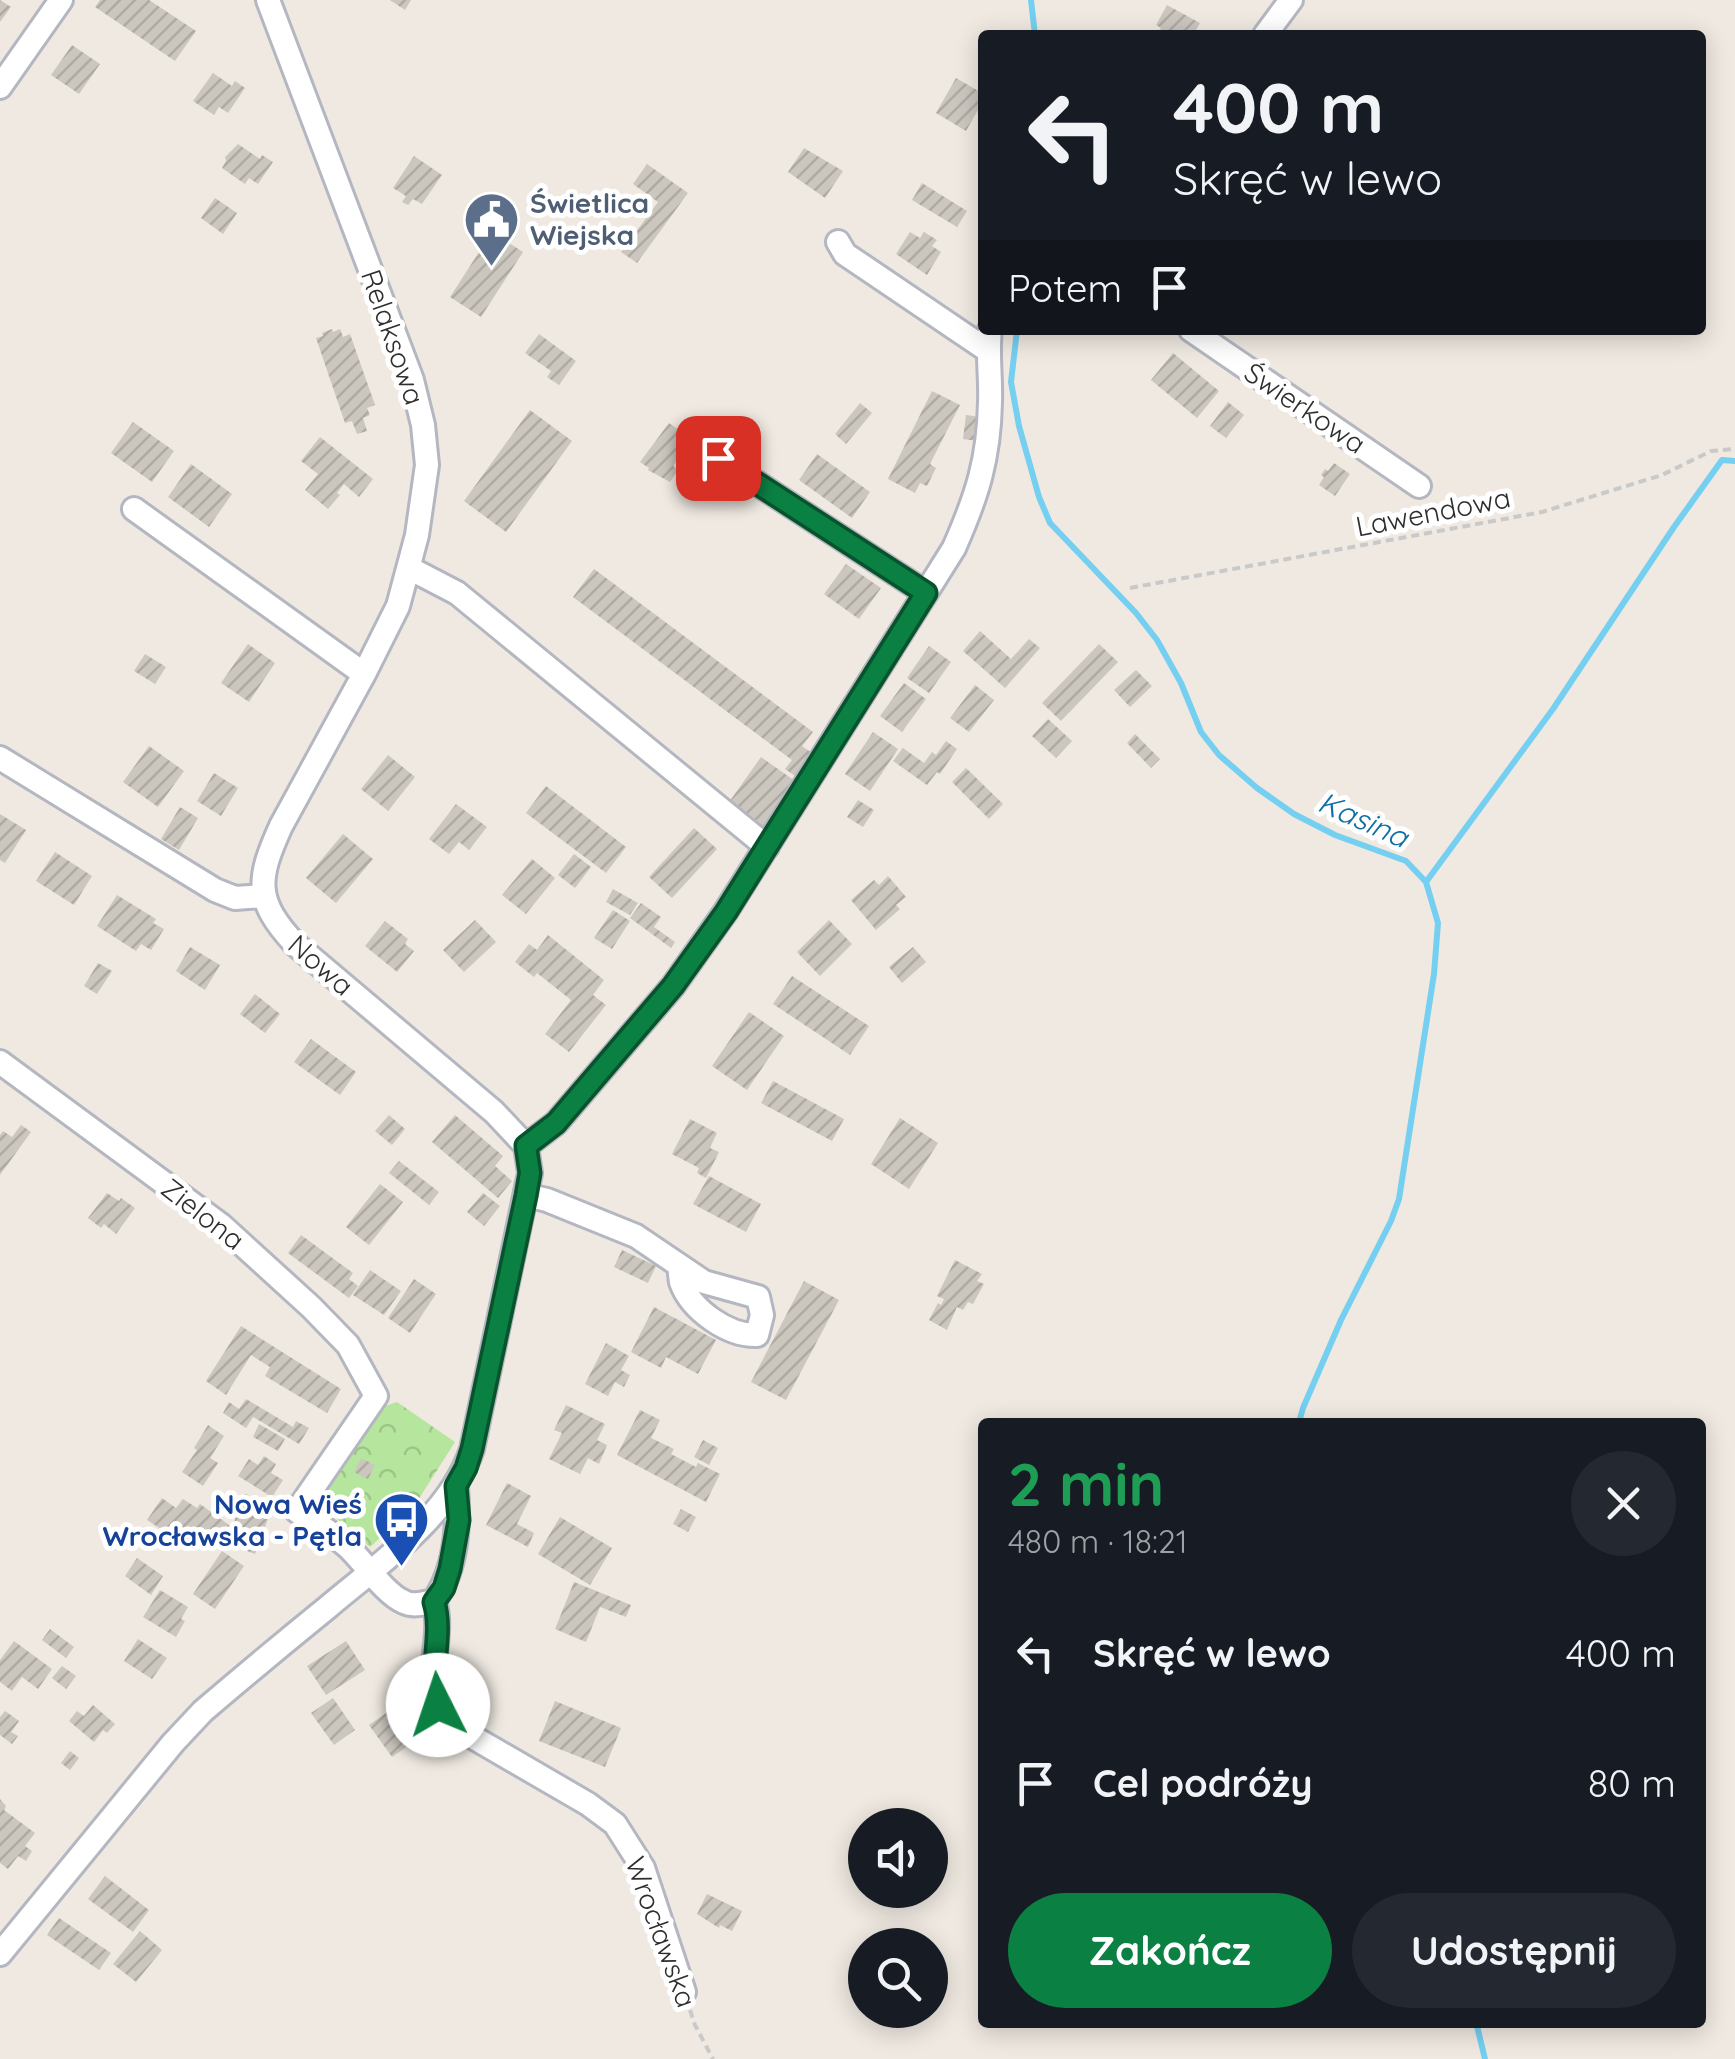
<!DOCTYPE html>
<html lang="pl">
<head>
<meta charset="utf-8">
<style>
  body { margin:0; font-family:Quicksand,sans-serif; background:#242831; color:#f1f3f6; height:100vh; display:flex; flex-direction:column; font-size:38px; white-space:nowrap }
  * { box-sizing:border-box; margin:0 }
  p { font-size:32px; color:#9ea1a6 }
  .icon { flex:none; width:55px; height:55px; fill:none; stroke:currentColor; stroke-width:2; stroke-linecap:round; stroke-linejoin:round }
  .map { position:relative; flex:1; overflow:hidden }
  .panel { position:absolute; left:978px; top:1418px; width:728px; height:610px; display:flex; flex-direction:column; background:#171b24; border-radius:10px; box-shadow:0 5px 25px #0003 }
  .panel>* { flex:none }
  .guide { position:absolute; left:978px; top:30px; width:728px; height:305px; border-radius:10px; box-shadow:0 5px 25px #0003; background:#171b24; color:#f1f3f6; overflow:hidden }
  .tools { position:absolute; left:848px; top:1808px; display:grid; gap:20px }
  .tools a { display:grid; place-items:center; width:100px; height:100px; border-radius:50%; background:#171b24; box-shadow:0 5px 25px #0003; font-size:50px }
  .pin { position:absolute; display:grid; place-items:center; width:85px; height:85px; color:#fff; margin:-42px; border-radius:20px; box-shadow:0 5px 15px #0006 }
  .me { position:absolute; width:110px; margin:-55px; rotate:356deg; stroke-linejoin:round; filter:drop-shadow(0 0 8px #0008) }
  .turn { display:flex; align-items:center; gap:35px; height:210px; padding:0 30px; font-size:45px }
  .turn .icon { width:130px; height:130px; stroke-width:2.5 }
  .turn b { display:block; font-size:70px; line-height:85px }
  .then { display:flex; align-items:center; height:95px; padding:0 30px; background:#0003; gap:20px; font-size:38px }
  .round { display:grid; place-items:center; flex:none; width:105px; height:105px; border-radius:52px; background:#242831 }
  .head { display:flex; align-items:center; justify-content:space-between; height:170px; padding:0 30px }
  h1 { font-size:60px; font-weight:700; line-height:75px; color:#1e9e55 }
  .cta { display:flex; gap:20px; margin-top:auto; padding:20px 30px }
  .cta a { flex:1; height:115px; border-radius:60px; background:#0b8043; color:#fff; font-size:40px; font-weight:700; line-height:115px; text-align:center }
  .cta a+a { background:#242831; color:#f1f3f6 }
  ul { padding:0; list-style:none }
  li { display:flex; align-items:center; gap:30px; height:130px; padding:0 30px }
  li div { flex:1 }
  li b { display:block; font-size:38px }
  li em { font-style:normal }
  .map>svg:first-child { display:block }
  .forest { fill:url(#forest-crowns) }
  .lines { fill:none; stroke-linecap:round; stroke-linejoin:round }
  .stream { stroke:#75cff0; stroke-width:6 }
  .building { fill:url(#building-hatch) }
  .minor-casing { stroke:#b4b7c1; stroke-width:28 }
  .path { stroke:#c9c9c9; stroke-width:4; stroke-dasharray:8 5; stroke-linecap:butt }
  .minor { stroke:#fff; stroke-width:22 }
  .route-casing { stroke:#07532c; stroke-width:25 }
  .route { stroke:#0b8043; stroke-width:18 }
  .labels { text-anchor:middle; stroke-width:10; stroke-linejoin:round; paint-order:stroke }
  .service-label { font-size:28px; font-weight:bold; fill:#4e5e75; stroke:#fff; text-anchor:start }
  .street-label { font-size:28px; fill:#2e2e2e; stroke:#fff }
  .transit-label { font-size:28px; font-weight:bold; fill:#164399; stroke:#fff; text-anchor:end }
  .water-label { font-size:30px; font-style:italic; fill:#0d6fa3; stroke:#fff }
</style>
</head>
<body>
<div class="map">
<svg width="1735" height="2059" viewBox="0 0 1735 2059">
  <defs>
    <pattern id="forest-crowns" width="20" height="18" patternUnits="userSpaceOnUse" patternTransform="scale(2.5)"><rect width="20" height="18" fill="#b6e59e"/><path d="M2 6a3 3 0 1 1 6 0M12 15a3 3 0 1 1 6 0" fill="none" stroke="#9dc588"/></pattern>
    <pattern id="building-hatch" width="6" height="6" patternUnits="userSpaceOnUse" patternTransform="scale(2.5)"><rect width="6" height="6" fill="#cbc7bf"/><path d="M-1 1l2-2M0 6l6-6M5 7l2-2" fill="none" stroke="#afaba4"/></pattern>
  </defs>
  <rect width="100%" height="100%" fill="#efe9e1"/>
  <path class="forest" d="M397 1402 455 1442 413 1508 370 1547 312 1498 379 1408Z"/>
  <g class="lines">
    <path class="stream" d="M1031 0 1035 35
      M1017 330 1011 382 1019 426 1039 497 1050 523 1136 613 1157 640 1181 683 1201 732 1219 755 1257 788 1294 814 1335 835 1406 861 1426 882 1438 923 1434 974 1399 1199 1391 1221 1341 1320 1303 1408 1299 1422
      M1426 882 1553 709 1674 527 1722 460 1735 461
      M1476 2022 1485 2059"/>
  </g>
  <path class="building" d="M0 0 11 7 0 22Z
    M100 0H149L196 31 175 61 95 7Z
    M390 0H411L405 10Z
    M1167 5 1200 23 1193 35H1157L1161 28 1156 25Z
    M72 45 100 64 79 94 51 75Z
    M213 73 232 86 235 81 245 88 228 113 219 107 214 115 193 101Z
    M956 78 982 93V103L966 131 936 113Z
    M238 144 260 159 262 155 273 162 258 184 249 178 245 184 222 168 226 161 225 157Z
    M804 148 843 171 825 198 788 172Z
    M414 156 442 175 422 204 413 199 408 205 402 202 406 196 393 188Z
    M647 164 688 193 637 263 621 252 658 202 633 184Z
    M922 183 967 211 957 227 912 200Z
    M215 198 237 213 223 234 201 218Z
    M492 232 523 252 481 317 450 297Z
    M910 232 920 238 924 232 937 240 932 246 941 252 927 275 896 254Z
    M332 329 333 332 340 329 343 337 350 334 375 405 367 408 370 415 363 418 367 431 357 434 352 421 345 423 316 338 323 336 322 333Z
    M539 334 576 361 559 385 547 377 551 371 525 353Z
    M1173 353 1219 391 1197 418 1151 380Z
    M932 391 960 405 930 464 936 468 927 486 920 483 915 493 888 479Z
    M1228 402 1244 415 1226 438 1210 426Z
    M860 403 872 413 846 444 835 434Z
    M530 410 572 441 506 532 464 501Z
    M966 415 981 417 978 441 963 439Z
    M133 422 174 451 152 482 111 453Z
    M669 423 692 439 673 466 678 470 670 482 648 470 649 468 640 462Z
    M320 437 373 479 359 497 344 484 337 493 340 495 328 509 305 490 318 474 301 461Z
    M817 454 870 492 852 518 799 480Z
    M1334 463 1350 474 1335 496 1319 485 1324 477 1321 475 1325 469 1328 471Z
    M191 464 232 494 209 527 168 497Z
    M846 564 881 588 859 619 824 594Z
    M594 569 813 732 802 746 812 753 795 776 785 769 792 760 573 597Z
    M980 631 1011 659 1029 639 1040 648 1005 688 963 651Z
    M248 644 275 663 249 702 221 683Z
    M1099 644 1118 662 1061 721 1042 703Z
    M929 646 951 662 929 693 907 678Z
    M145 654 166 667 155 684 134 671Z
    M1136 670 1152 686 1130 707 1114 690Z
    M904 683 926 699 902 732 880 716Z
    M975 685 994 700 969 732 950 718Z
    M1048 719 1072 741 1056 758 1032 736Z
    M873 732 898 749 870 791 845 774Z
    M1135 734 1160 759 1151 768 1127 743Z
    M946 741 957 749 940 774 937 772 927 785 893 761 903 748 924 763 932 752 936 755Z
    M149 746 184 771 158 807 123 782Z
    M388 755 415 777 388 811 361 789Z
    M761 757 795 781 762 829 727 805Z
    M966 768 1003 804 989 819 952 782Z
    M214 773 238 788 221 816 197 801Z
    M546 786 626 847 606 873 526 813Z
    M858 800 874 810 863 827 847 817Z
    M456 804 487 827 469 850 459 842 449 854 429 839Z
    M180 807 198 818 179 850 161 839Z
    M0 814 26 830 5 863 0 860Z
    M694 828 717 849 672 898 649 877Z
    M343 834 373 859 336 903 306 878Z
    M55 852 92 876 74 905 36 881Z
    M574 854 591 867 575 888 558 875Z
    M532 859 555 878 526 914 502 895Z
    M888 876 906 897 896 905 900 909 876 930 851 900 874 880 879 885Z
    M613 889 638 903 630 915 606 902Z
    M117 895 156 919 153 923 164 929 151 950 141 944 136 951 97 926Z
    M641 903 661 917 654 927 675 942 671 948 630 918Z
    M613 910 630 921 612 949 594 938Z
    M475 920 496 942 464 972 443 950Z
    M829 920 852 944 820 976 797 952Z
    M385 921 408 939 405 944 414 951 397 972 365 946Z
    M548 935 604 980 593 995 606 1005 569 1052 545 1034 571 1000 537 973 534 977 515 962 529 944 537 950Z
    M190 947 220 965 205 990 176 971Z
    M913 947 926 962 902 983 889 967Z
    M98 963 112 971 97 994 84 986Z
    M792 976 869 1026 850 1055 773 1004Z
    M255 994 280 1014 265 1033 240 1014Z
    M749 1012 784 1036 747 1090 712 1066Z
    M311 1039 356 1072 340 1095 294 1062Z
    M773 1081 844 1119 832 1141 761 1103Z
    M389 1115 405 1129 392 1145 375 1131Z
    M455 1115 503 1156 495 1166 512 1181 498 1198 432 1142Z
    M900 1118 938 1143 909 1189 871 1164Z
    M690 1119 717 1133 710 1148 719 1152 706 1178 697 1173 699 1168 672 1154Z
    M21 1125 31 1132 0 1175V1135L3 1131 12 1137Z
    M399 1161 439 1192 429 1205 389 1173Z
    M709 1176 761 1204 746 1232 693 1204Z
    M380 1184 403 1202 369 1245 346 1227Z
    M107 1193 119 1201 121 1198 135 1208 116 1234 104 1224 101 1228 88 1218Z
    M483 1193 500 1206 484 1226 467 1212Z
    M301 1235 353 1273 349 1279 358 1286 349 1298 288 1253Z
    M622 1250 656 1266 648 1283 614 1267Z
    M955 1260 982 1274 977 1281 984 1284 973 1304 968 1302 963 1310 957 1307 947 1330 929 1320 938 1303 941 1305 944 1299 937 1296Z
    M370 1270 401 1291 384 1315 353 1295Z
    M414 1279 436 1294 410 1333 388 1318Z
    M804 1281 839 1300 786 1400 751 1382Z
    M654 1307 716 1340 698 1374 666 1357 661 1368 631 1352Z
    M241 1326 341 1389 327 1413 265 1376 270 1367 251 1355 226 1395 206 1381Z
    M606 1343 629 1356 621 1370 630 1375 624 1387 615 1382 608 1396 585 1384Z
    M246 1399 293 1427 296 1421 309 1428 299 1444 253 1417 246 1428 223 1413 229 1402 239 1409Z
    M566 1405 605 1424 597 1440 607 1445 599 1464 588 1458 580 1474 549 1459 562 1433 554 1430Z
    M640 1410 660 1420 651 1438 674 1449 671 1454 696 1467 698 1463 720 1474 706 1502 617 1455Z
    M259 1424 285 1439 278 1451 253 1437Z
    M208 1425 224 1436 210 1458 218 1463 203 1486 182 1472 197 1450 194 1448Z
    M703 1440 718 1448 709 1465 694 1457Z
    M264 1456 276 1464 271 1473 283 1480 272 1497 238 1476 249 1459 258 1465Z
    M361 1458 375 1465 368 1479 354 1472Z
    M507 1483 531 1496 517 1524 534 1533 528 1547 486 1525Z
    M245 1494 273 1505 255 1554 226 1543 208 1530 198 1546 174 1529 170 1535 147 1520 162 1498 176 1508 183 1499 197 1508 200 1504 232 1527Z
    M681 1509 696 1517 688 1532 673 1524Z
    M560 1517 612 1548 590 1585 538 1554Z
    M222 1551 244 1566 215 1609 193 1594Z
    M137 1558 163 1576 151 1595 125 1576Z
    M574 1582 631 1605 626 1617 600 1607 586 1642 555 1629Z
    M160 1590 188 1607 181 1619 185 1621 176 1637 143 1617Z
    M50 1629 74 1647 66 1658 42 1640Z
    M138 1639 167 1658 152 1679 124 1661Z
    M14 1641 52 1669 38 1689 22 1677 12 1691 0 1682V1660Z
    M346 1641 365 1670 326 1695 307 1666Z
    M62 1666 76 1676 66 1689 52 1678Z
    M409 1697 431 1730 392 1757 369 1725Z
    M333 1698 355 1730 334 1745 311 1713Z
    M555 1701 621 1728 605 1767 539 1741Z
    M93 1705 115 1724 107 1733 103 1730 94 1742 69 1721 77 1711 84 1716Z
    M5 1711 19 1721 11 1732 18 1736 12 1744 0 1735V1717Z
    M70 1751 79 1758 70 1770 61 1763Z
    M0 1799 6 1806 4 1810 35 1833 25 1846 32 1851 26 1861 18 1856 8 1869 0 1863Z
    M105 1876 149 1910 133 1932 88 1899Z
    M707 1894 742 1911 732 1931 720 1925 719 1928 697 1914Z
    M59 1918 111 1953 99 1970 47 1935Z
    M140 1931 162 1950 136 1982 113 1964Z"/>
  <g class="lines">
    <defs>
      <path id="minor" d="M1265 35 1291 0
        M0 87 61 0
        M838 242 845 254 987 350
        M1191 330 1419 486
        M718 458 926 593
        M134 509 364 674
        M409 568 457 593 767 847
        M0 758 215 890 235 898 263 896
        M0 1062 221 1225 311 1307 348 1345 376 1396 297 1511C315 1522 332 1533 348 1547 364 1562 385 1594 404 1602 414 1607 424 1603 434 1601 457 1568 459 1525 456 1486
        M526 1146 556 1123 673 986 726 911 954 548C977 496 989 459 990 402 991 377 987 354 990 330
        M526 1195 547 1200 636 1236 704 1282 758 1297 762 1315 757 1335C728 1336 691 1310 681 1282 680 1277 680 1271 679 1266
        M434 1601C443 1630 430 1660 434 1690 436 1703 445 1714 452 1725L588 1804 615 1824 643 1868 684 1992
        M0 1954 173 1743 203 1711C244 1676 286 1641 328 1607 380 1563 450 1516 472 1449L530 1173 526 1146 494 1112 295 944C254 900 257 879 281 826L364 674 398 606 417 535 427 465 423 425 412 380 268 0"/>
    </defs>
    <use href="#minor" class="minor-casing"/>
    <path class="path" d="M1130 588 1542 512 1662 475 1711 451 1735 449
      M690 2010 695 2025 713 2059"/>
    <use href="#minor" class="minor"/>
  </g>
  <g class="lines">
    <defs>
      <path id="route" d="M438 1705C428 1671 444 1635 434 1602L444 1588 450 1569 459 1520 456 1486 466 1468 472 1449 526 1196 530 1173 526 1146 556 1123 673 986 726 912 926 593 718 458"/>
    </defs>
    <use href="#route" class="route-casing"/>
    <use href="#route" class="route"/>
  </g>
  <defs>
    <symbol id="civic-pin" viewBox="-11 -11 22 30"><path d="M0 17L-7.5 6A9.5 9.5 0 1 1 7.5 6Z" fill="#5c6f8a" stroke="#fff"/><path d="M-.6-6.5H3V-4.5H.6V-3L4-1V1h2V6H-6V1h2V-1L-.6-3ZM-1.2 2.5V6h2.4V2.5Z" fill="#fff"/></symbol>
    <symbol id="bus-pin" viewBox="-11 -11 22 30"><path d="M0 17L-7.5 6A9.5 9.5 0 1 1 7.5 6Z" fill="#1a4fb4" stroke="#fff"/><path d="M-5-6H5V4H4V6H2V4H-2V6H-4V4H-5ZM-3.5-4V0h7V-4ZM-3.5 1.2v1.5H-2V1.2ZM2 1.2v1.5H3.5V1.2Z" fill="#fff"/></symbol>
  </defs>
  <g fill-rule="evenodd">
    <use href="#civic-pin" x="460" y="188" width="63" height="86"/>
    <use href="#bus-pin" x="370" y="1488" width="63" height="86"/>
  </g>
  <g class="labels">
    <g class="service-label">
      <text x="530" y="213">Świetlica<tspan x="530" dy="32">Wiejska</tspan></text>
    </g>
    <g class="street-label">
      <text transform="translate(393 337) rotate(71)" y="10">Relaksowa</text>
      <text transform="translate(1305 408) rotate(34)" y="10">Świerkowa</text>
      <text transform="translate(1433 512) rotate(-11)" y="10">Lawendowa</text>
      <text transform="translate(321 965) rotate(41)" y="10">Nowa</text>
      <text transform="translate(203 1214) rotate(38)" y="10">Zielona</text>
      <text transform="translate(661 1932) rotate(70)" y="10">Wrocławska</text>
    </g>
    <g class="transit-label">
      <text x="362" y="1514">Nowa Wieś<tspan x="362" dy="32">Wrocławska - Pętla</tspan></text>
    </g>
    <g class="water-label">
      <text transform="translate(1363 820) rotate(24)" y="10">Kasina</text>
    </g>
  </g>
</svg>
<div class="tools">
<a><svg class="icon" aria-label="sound" viewBox="0 0 24 24"><path d="M4 9h4l5-4v14l-5-4H4zM17 9q2 3 0 6"/></svg></a>
<a><svg class="icon" aria-label="search" viewBox="0 0 24 24"><circle cx="10" cy="10" r="6"/><path d="M15 15l6 6"/></svg></a>
</div>
<div class="pin" style="left:718px;top:458px;background:#d93025"><svg class="icon" aria-label="arrive" viewBox="0 0 24 24"><path d="M6 21V4h12l-3 4 3 4H6"/></svg></div>
<svg class="me" style="left:438px;top:1705px" viewBox="-20 -20 40 40"><circle r="19" fill="#fff"/><path d="M0-13L10 11 0 6-10 11z" fill="#0b8043"/></svg>
<div class="guide">
<div class="turn"><svg class="icon" aria-label="left" viewBox="0 0 24 24"><path d="M17 20v-9H6M10 6l-5 5 5 5"/></svg><div><b>400 m</b>Skręć w lewo</div></div>
<div class="then">Potem<svg class="icon" aria-label="arrive" viewBox="0 0 24 24"><path d="M6 21V4h12l-3 4 3 4H6"/></svg></div>
</div>
<section class="panel">
<div class="head"><div><h1>2 min</h1><p>480 m · 18:21</p></div><a class="round"><svg class="icon" aria-label="close" viewBox="0 0 24 24"><path d="M6 6l12 12M18 6L6 18"/></svg></a></div>
<ul>
<li><svg class="icon" aria-label="left" viewBox="0 0 24 24"><path d="M17 20v-9H6M10 6l-5 5 5 5"/></svg><div><b>Skręć w lewo</b></div><em>400 m</em></li>
<li><svg class="icon" aria-label="arrive" viewBox="0 0 24 24"><path d="M6 21V4h12l-3 4 3 4H6"/></svg><div><b>Cel podróży</b></div><em>80 m</em></li>
</ul>
<div class="cta"><a>Zakończ</a><a>Udostępnij</a></div>
</section>
</div>
</body>
</html>
